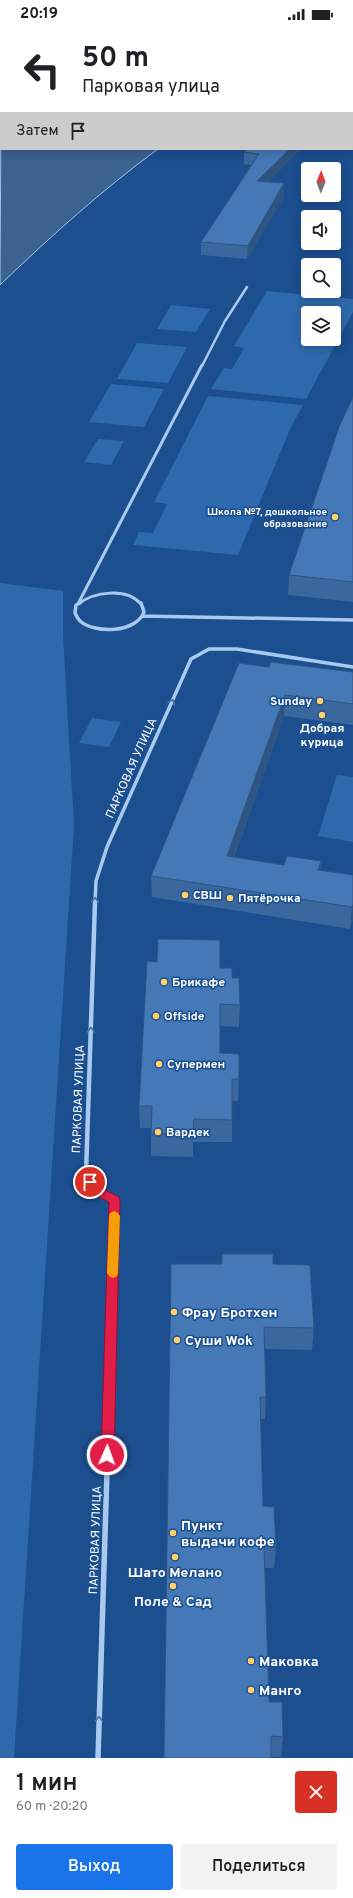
<!DOCTYPE html>
<html lang="ru">
<head>
<meta charset="utf-8">
<style>
  body { margin:0; font-family:Overpass,sans-serif; background:#f2f2f2; color:#202124; height:100vh; display:flex; flex-direction:column; font-size:15px; white-space:nowrap }
  * { box-sizing:border-box; margin:0 }
  p { font-size:13px; color:#757577 }
  .icon { flex:none; width:22px; height:22px; fill:none; stroke:currentColor; stroke-width:2; stroke-linecap:round; stroke-linejoin:round }
  .map { position:relative; height:1730px; overflow:hidden }
  .sheet { display:flex; flex-direction:column; background:#fff; flex:1 }
  .sheet>* { flex:none }
  .banner { position:absolute; left:0px; top:0px; width:353px; height:122px; box-shadow:0 2px 10px #0003; background:#fff; color:#202124; overflow:hidden }
  .needle { width:26px; rotate:1deg }
  .controls { position:absolute; left:301px; top:134px; display:grid; gap:8px }
  .controls a { display:grid; place-items:center; width:40px; height:40px; border-radius:4px; background:#fff; box-shadow:0 2px 10px #0003; font-size:20px }
  .pin { position:absolute; display:grid; place-items:center; width:34px; height:34px; color:#fff; margin:-17px; border:2px solid #fff; border-radius:50%; box-shadow:0 1px 4px #0007 }
  .me { position:absolute; width:44px; margin:-22px; rotate:2deg; stroke-linejoin:round; filter:drop-shadow(0 0 3px #0008) }
  .turn { display:flex; align-items:center; gap:14px; height:84px; padding:0 16px; font-size:18px }
  .turn .icon { width:52px; height:52px; stroke-width:2.5 }
  .turn b { display:block; font-size:28px; line-height:34px }
  .then { display:flex; align-items:center; height:38px; padding:0 16px; background:#0003; gap:8px; font-size:15px }
  .round { display:grid; place-items:center; flex:none; width:42px; height:42px; border-radius:4px; background:#f2f2f2 }
  .summary { display:flex; align-items:center; justify-content:space-between; height:68px; padding:0 16px }
  h1 { font-size:24px; font-weight:600; line-height:30px }
  .button { display:flex; gap:8px; margin-top:auto; padding:8px 16px }
  .button a { flex:1; height:46px; border-radius:4px; background:#1a73e8; color:#fff; font-size:16px; font-weight:600; line-height:46px; text-align:center }
  .button a+a { background:#f2f2f2; color:#202124 }
  .status { display:flex; justify-content:space-between; align-items:center; height:28px; padding:0 20px; background:#fff; direction:ltr }
  .status svg { height:11px; fill:currentColor }
  .map>svg:first-child { display:block }
  .green { fill:#2e69ad; fill-rule:evenodd }
  .water { fill:#3c6290; stroke:#9cc4f0 }
  .lines { fill:none; stroke-linecap:round; stroke-linejoin:round }
  .street-far4 { stroke:#a9c9ee; stroke-width:2.5 }
  .street-far3 { stroke:#a9c9ee; stroke-width:3 }
  .street-far2 { stroke:#a9c9ee; stroke-width:3.5 }
  .street-far1 { stroke:#a9c9ee; stroke-width:4.5 }
  .street { stroke:#a9c9ee; stroke-width:5.5 }
  .wall { fill:#3a679d }
  .shaded-wall { fill:#305480 }
  .building { fill:#4478b7; stroke:#305480 }
  .oneway { stroke:#4674ac }
  .route { fill:#e11d48; stroke:#92132f }
  .slow { fill:#f59e0b }
  .poi-dot { fill:#ffd166; stroke:#1b4f8f; stroke-width:1.5 }
  .labels { text-anchor:middle; stroke-width:3; stroke-linejoin:round; paint-order:stroke }
  .far-poi-label { font-size:10px; font-weight:bold; fill:#fff; stroke:#1b4f8f; text-anchor:end }
  .poi-label { font-size:12px; font-weight:bold; fill:#fff; stroke:#1b4f8f; text-anchor:start }
  .street-label { font-size:12px; fill:#fff; stroke:#1b4f8f }
  .near-poi-label { font-size:14px; font-weight:bold; fill:#fff; stroke:#1b4f8f; text-anchor:start }
</style>
</head>
<body>
<div class="status"><b>20:19</b><svg viewBox="0 0 49 12"><path d="M0 12V9h3v3zM5 12V6h3v6zM10 12V3h3v9zM15 12V0h3v12zM26 1h20v11H26zM47 4h2v5h-2z"/></svg></div>
<div class="map">
<svg width="353" height="1730" viewBox="0 0 353 1730">
  <rect width="100%" height="100%" fill="#1b4f8f"/>
  <path class="green" d="M267 263 353 271V284L306 371 211 361 224 340 232 341 244 320 234 318ZM308 285H334V311H308Z
    M171 277 210 281 196 304 157 301Z
    M137 315 187 319 168 355 117 351Z
    M111 356 164 361 144 399 89 394Z
    M208 368 303 377 290 401 238 527 133 517 139 504 153 505 167 476 154 474Z
    M98 411 124 413 111 437 84 434Z
    M0 555 63 563V608L74 797 14 1730H0Z
    M92 690 121 694 109 719 79 715Z
    M337 747 353 749V814L318 808Z"/>
  <path class="water" d="M168 0H353V5L352 1H166Z
    M1 82V121H158C102 162 50 209 0 257Z"/>
  <g class="lines">
    <path class="street-far4" d="M202 338 225 293 247 259"/>
    <path class="street-far3" d="M79 574 202 337
      M78 576C94 564 126 559 141 576"/>
    <path class="street-far2" d="M80 575 76 577 75 585C76 587 78 591 80 593 95 606 136 605 144 584L141 575
      M142 588 353 592
      M95 875 96 853 107 819 191 631 209 621H237L353 639"/>
    <path class="street-far1" d="M95 874 86 1146 95 1162 115 1172 113 1254"/>
    <path class="street" d="M98 1730 113 1253"/>
  </g>
  <path class="wall" d="M353 49V69H352V50Z
    M248 121H301L268 154 284 155V168L247 231 201 227V214L251 137 244 136V124Z
    M353 369V574L288 567 289 547Z
    M269 639 353 644V697L284 688 234 829 284 837 321 833 320 842 353 847V891L350 901 152 869 151 848Z
    M157 934 220 940 232 950 240 977 239 999 220 998V1025L239 1051 238 1073H232V1114H193V1129L151 1128V1100H140L139 1078Z
    M222 1226 273 1236 314 1300 312 1322 265 1321 266 1369 265 1391H260L263 1478 276 1519 274 1540H265L269 1674 283 1709 281 1729H271L221 1236Z"/>
  <path class="shaded-wall" d="M290 121H301L257 166V153Z
    M284 155V168L247 231 248 218Z
    M285 667 284 688 226 850 227 828Z
    M321 833 319 855 318 842Z
    M353 876V891L350 901 352 879Z"/>
  <path class="building" d="M353 49V58L352 57V50Z
    M248 121H290L257 153 284 155 248 218 201 214 259 126 244 124Z
    M353 369V554L289 547 339 399Z
    M271 634 353 644V676L285 667 227 828 284 837 287 828 321 833 318 842 353 847V876L352 879 151 848 239 635 269 639Z
    M158 911 220 912V940H232V950H239L240 977 220 976V1025L239 1026V1051H232V1092L194 1091 193 1106H151L152 1078H139L147 933 157 934Z
    M222 1226H273V1236L310 1237 314 1300 264 1299 266 1369H260L263 1478 274 1479 276 1519 264 1518 269 1674H282L283 1709 271 1708V1730H164L171 1236H222Z"/>
  <defs><path id="oneway-chevron" d="M-2-3.5L2.5 0L-2 3.5" fill="none" stroke-width="1.6" stroke-linecap="round" stroke-linejoin="round"/></defs>
  <g class="oneway">
    <use href="#oneway-chevron" transform="translate(172 674) rotate(-66)"/>
    <use href="#oneway-chevron" transform="translate(95 872) rotate(-89)"/>
    <use href="#oneway-chevron" transform="translate(91 1002) rotate(-88)"/>
    <use href="#oneway-chevron" transform="translate(99 1691) rotate(-88)"/>
  </g>
  <path class="route" d="M90 1150 94 1151 99 1159 119 1169 120 1172 114 1427 112 1431 107 1433 103 1431 101 1427 109 1174 91 1165 85 1154 87 1151Z"/>
  <path class="slow" d="M114 1183 118 1185 120 1188 118 1245 117 1248 113 1250 109 1248 107 1245 109 1188 110 1185Z"/>
  <g class="poi-dot">
    <circle cx="335" cy="489" r="4"/>
    <circle cx="320" cy="673" r="4"/>
    <circle cx="322" cy="687" r="4"/>
    <circle cx="185" cy="867" r="4"/>
    <circle cx="230" cy="870" r="4"/>
    <circle cx="164" cy="954" r="4"/>
    <circle cx="156" cy="988" r="4"/>
    <circle cx="159" cy="1036" r="4"/>
    <circle cx="158" cy="1104" r="4"/>
    <circle cx="174" cy="1284" r="4"/>
    <circle cx="177" cy="1312" r="4"/>
    <circle cx="173" cy="1505" r="4"/>
    <circle cx="175" cy="1529" r="4"/>
    <circle cx="173" cy="1558" r="4"/>
    <circle cx="251" cy="1633" r="4"/>
    <circle cx="251" cy="1662" r="4"/>
  </g>
  <g class="labels">
    <g class="far-poi-label">
      <text x="327" y="487">Школа №7, дошкольное<tspan x="327" dy="12">образование</tspan></text>
    </g>
    <g class="poi-label">
      <text x="312" y="677" text-anchor="end">Sunday</text>
      <text x="322" y="704" text-anchor="middle">Добрая<tspan x="322" dy="14">курица</tspan></text>
      <text x="193" y="871">СВШ</text>
      <text x="238" y="874">Пятёрочка</text>
      <text x="172" y="958">Брикафе</text>
      <text x="164" y="992">Offside</text>
      <text x="167" y="1040">Супермен</text>
      <text x="166" y="1108">Вардек</text>
    </g>
    <g class="street-label">
      <text transform="translate(131 740) rotate(-66)" y="4">ПАРКОВАЯ УЛИЦА</text>
      <text transform="translate(78 1071) rotate(-88)" y="4">ПАРКОВАЯ УЛИЦА</text>
      <text transform="translate(95 1512) rotate(-88)" y="4">ПАРКОВАЯ УЛИЦА</text>
    </g>
    <g class="near-poi-label">
      <text x="182" y="1289">Фрау Бротхен</text>
      <text x="185" y="1317">Суши Wok</text>
      <text x="181" y="1502">Пункт<tspan x="181" dy="16">выдачи кофе</tspan></text>
      <text x="175" y="1549" text-anchor="middle">Шато Мелано</text>
      <text x="173" y="1578" text-anchor="middle">Поле &amp; Сад</text>
      <text x="259" y="1638">Маковка</text>
      <text x="259" y="1667">Манго</text>
    </g>
  </g>
</svg>
<div class="controls">
<a><svg class="needle" viewBox="-14 -14 28 28"><path d="M0-13l5 13h-10z" fill="#e53935"/><path d="M0 13l5-13h-10z" fill="#757577"/></svg></a>
<a><svg class="icon" aria-label="sound" viewBox="0 0 24 24"><path d="M4 9h4l5-4v14l-5-4H4zM17 9q2 3 0 6"/></svg></a>
<a><svg class="icon" aria-label="search" viewBox="0 0 24 24"><circle cx="10" cy="10" r="6"/><path d="M15 15l6 6"/></svg></a>
<a><svg class="icon" aria-label="layers" viewBox="0 0 24 24"><path d="M12 4l9 5-9 5-9-5zM3 14l9 5 9-5"/></svg></a>
</div>
<div class="pin" style="left:90px;top:1154px;background:#d93025"><svg class="icon" aria-label="arrive" viewBox="0 0 24 24"><path d="M6 21V4h12l-3 4 3 4H6"/></svg></div>
<svg class="me" style="left:107px;top:1427px" viewBox="-20 -20 40 40"><circle r="17" fill="#e11d48" stroke="#fff" stroke-width="3"/><path d="M0-11L8 9 0 5-8 9z" fill="#fff"/></svg>
<div class="banner">
<div class="turn"><svg class="icon" aria-label="left" viewBox="0 0 24 24"><path d="M17 20v-9H6M10 6l-5 5 5 5"/></svg><div><b>50 m</b>Парковая улица</div></div>
<div class="then">Затем<svg class="icon" aria-label="arrive" viewBox="0 0 24 24"><path d="M6 21V4h12l-3 4 3 4H6"/></svg></div>
</div>
</div>
<section class="sheet">
<div class="summary"><div><h1>1 мин</h1><p>60 m · 20:20</p></div><a class="round" style="background:#d93025;color:#fff"><svg class="icon" aria-label="close" viewBox="0 0 24 24"><path d="M6 6l12 12M18 6L6 18"/></svg></a></div>
<div class="button"><a>Выход</a><a>Поделиться</a></div>
</section>
</body>
</html>
